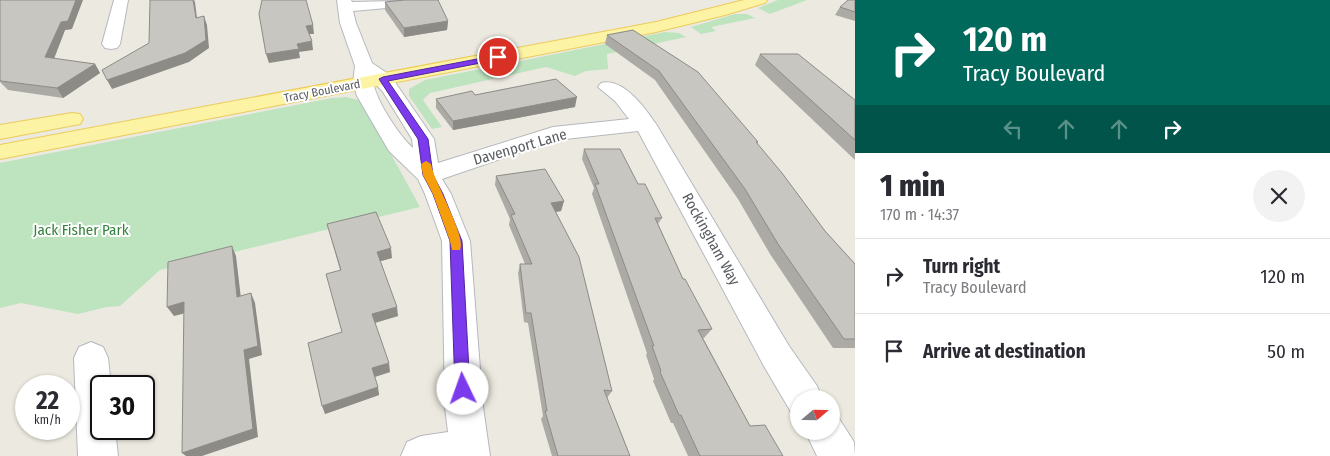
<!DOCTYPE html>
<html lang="en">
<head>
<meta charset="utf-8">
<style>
  body { margin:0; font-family:"Fira Sans Condensed",sans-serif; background:#f2f2f3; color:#2b2b33; height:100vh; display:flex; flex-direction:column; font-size:19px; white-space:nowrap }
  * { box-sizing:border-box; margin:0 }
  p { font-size:16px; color:#7c7c81 }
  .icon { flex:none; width:28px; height:28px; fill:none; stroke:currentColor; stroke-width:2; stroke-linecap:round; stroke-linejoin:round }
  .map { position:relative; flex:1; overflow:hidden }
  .panel { display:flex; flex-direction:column; background:#fff; width:475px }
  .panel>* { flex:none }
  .banner { background:#00695c; color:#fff; overflow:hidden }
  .needle { width:32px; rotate:70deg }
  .controls { position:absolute; left:790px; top:390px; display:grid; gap:10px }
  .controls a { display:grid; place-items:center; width:50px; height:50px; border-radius:50%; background:#fff; box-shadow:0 1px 4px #0004; font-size:25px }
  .speed { position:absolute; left:15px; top:375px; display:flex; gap:10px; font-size:25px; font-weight:700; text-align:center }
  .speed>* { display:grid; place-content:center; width:65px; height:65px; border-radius:50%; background:#fff; box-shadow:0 1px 4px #0004; line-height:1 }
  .speed small { font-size:12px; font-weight:400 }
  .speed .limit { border:2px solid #111; border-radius:8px; background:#fff; color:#111 }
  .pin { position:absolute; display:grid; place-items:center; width:42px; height:42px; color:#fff; margin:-21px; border:2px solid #fff; border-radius:50%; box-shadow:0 1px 5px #0007 }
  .me { position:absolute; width:55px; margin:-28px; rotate:357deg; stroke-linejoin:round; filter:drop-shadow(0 0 4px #0008) }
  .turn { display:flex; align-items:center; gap:18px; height:105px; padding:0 25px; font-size:22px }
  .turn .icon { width:65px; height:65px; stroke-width:2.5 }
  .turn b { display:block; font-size:35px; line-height:42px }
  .lanes { display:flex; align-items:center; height:48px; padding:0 25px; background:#0003; justify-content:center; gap:25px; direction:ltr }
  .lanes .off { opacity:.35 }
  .round { display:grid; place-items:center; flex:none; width:52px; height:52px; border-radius:26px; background:#f2f2f3 }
  .headline { display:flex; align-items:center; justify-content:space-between; height:85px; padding:0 25px }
  h1 { font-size:30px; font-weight:800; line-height:38px }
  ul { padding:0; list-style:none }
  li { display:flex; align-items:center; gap:15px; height:75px; padding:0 25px; border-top:1px solid #e1e1e2 }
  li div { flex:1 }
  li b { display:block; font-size:19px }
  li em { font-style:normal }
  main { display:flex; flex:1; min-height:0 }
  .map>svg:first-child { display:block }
  .green { fill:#bde3bf }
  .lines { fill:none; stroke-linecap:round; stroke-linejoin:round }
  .street-casing { stroke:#b6b8bd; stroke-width:2 }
  .primary-casing { stroke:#eccb59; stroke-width:2 }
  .street { fill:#fff; fill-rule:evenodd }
  .primary { fill:#fcf3a5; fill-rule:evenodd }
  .wall { fill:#acaaa5 }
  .shaded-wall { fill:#8c8b86 }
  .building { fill:#c8c6c0; stroke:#8c8b86 }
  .route { fill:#7c3aed; stroke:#51269a }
  .slow { fill:#f59e0b }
  .labels { text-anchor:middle; stroke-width:4; stroke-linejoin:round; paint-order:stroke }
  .far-street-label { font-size:12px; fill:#595c61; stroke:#fff }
  .street-label { font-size:15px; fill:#595c61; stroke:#fff }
  .park-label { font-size:15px; fill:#37823e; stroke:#fff }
</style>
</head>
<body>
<main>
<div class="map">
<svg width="855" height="456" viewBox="0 0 855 456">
  <rect width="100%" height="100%" fill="#eceae0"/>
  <path class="green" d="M778 0H807L770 14 758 8Z
    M735 14H747L755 18 711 27 716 31 701 34 691 27Z
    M665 32 679 33 686 37 607 54 608 69 586 71 575 76 546 67 430 93 423 100 442 127 432 129 409 96V89L425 80Z
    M346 97 358 100 364 105 420 207 160 270 120 306 107 307 78 314 21 303 0 308V163L332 98Z"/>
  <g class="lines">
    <defs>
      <path id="street" d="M114 0H128L120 44 117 48 111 49 105 48 102 44Z
        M337 0H351L352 2 438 0 436 3 431 4 353 11 356 23 372 63 390 75 434 139 438 163 553 127 629 119 615 101 598 87 601 83C623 77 645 108 656 124L789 346 817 386 822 399H799V415L791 412 765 368 638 131 556 140 442 179 451 194 470 241 483 407 490 456H401L407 442 421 436 448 432 445 407 442 241 425 194 418 179 389 151 357 96 353 83 355 66 340 23ZM373 81 383 92 412 139 413 148C399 136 375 99 373 81Z
        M91 342 103 347 108 358 111 386H101V429H115L118 456H78L74 358 79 347Z
        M831 415 838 417 854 442 855 456H817L805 431H831Z"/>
      <path id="primary" d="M744 0H767L765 3 725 15 656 32 0 159V145L656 22Z
        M72 113 80 114 83 119 80 124 0 139V125Z"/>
    </defs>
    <use href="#street" class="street-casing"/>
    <use href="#primary" class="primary-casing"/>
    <use href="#street" class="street"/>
    <use href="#primary" class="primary"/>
  </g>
  <path class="wall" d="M0 0 72 29 65 30 54 59 95 64 100 73 63 98 8 90 0 82Z
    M855 0V21L835 15 840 7Z
    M385 2 448 21 447 30 404 37 385 10Z
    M633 30 758 142 757 144 825 231 855 264V348H833L770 254 738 199 655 80 605 44 607 35Z
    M760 54 855 100V160L755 65Z
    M475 95 575 107 453 130 436 108V99Z
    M584 149 638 184 662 218 658 224 683 279 712 329 704 338H703L750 426 783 456H688L673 423H671L653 381 654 379 646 355 647 353 592 194 594 188 582 159Z
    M496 176 564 201 561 211 556 212 612 391 607 398 630 456H552L541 419 543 416 528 323 524 322 518 273 520 264H525L509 225 510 219 495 185Z
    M327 224 392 258 380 261 398 316 375 323 390 372 375 377 379 395 325 414 342 333 340 270Z"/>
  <path class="shaded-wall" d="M76 0H83L72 29 65 30 51 66 45 57 61 22Z
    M193 0H194L195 2 198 26 196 18Z
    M204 16 207 25 209 48 189 62 112 89 107 80Z
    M448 21 447 30 404 37V28Z
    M313 25 314 34H308L306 26Z
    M312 41 313 50 299 52 300 58 269 63 266 54 297 44Z
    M95 64 100 73 63 98 57 88Z
    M577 97 575 107 453 130V121Z
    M564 201 561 211 548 213 551 203Z
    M232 246 236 256 242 307 237 297Z
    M391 248 392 258 378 262 377 252Z
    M251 293 255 303 262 355 249 359 258 437 202 456H186L182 453 244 350Z
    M184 302 190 312 174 316 167 307Z
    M397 307 398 316 374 323 372 314Z
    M389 363 390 372 374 377 372 368Z
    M378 387 379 395 325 414 322 406Z"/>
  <path class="building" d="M0 0H76L68 21 61 22 45 57 95 64 57 88 1 81 0 80Z
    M150 0H193L196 18 204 16 206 40 185 53 107 80 102 70 149 43Z
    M262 0H306L313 25 306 26 312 41 297 44 299 49 266 54 259 14Z
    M405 0H438L448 21 404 28 385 2Z
    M848 0H855V12L840 7Z
    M633 30 698 72 758 142H756L782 173 825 231 855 264V339H844L778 244 745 189 659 71 607 35Z
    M760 54H798L855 100V140Z
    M556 79 577 97 453 121 436 99 472 91 475 95Z
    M584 149H620L638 184H645L662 218H655L683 279H685L712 329 698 330 750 426 765 425 783 456H700L681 415H679L660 372 661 371 652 346H654L595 184H599Z
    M545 169 564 201 551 203 579 257 612 391 604 390 630 456H558L545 411H547L531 313H526L520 264H532L511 215 515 214 496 176Z
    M376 212 391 248 377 252 397 307 372 314 389 363 372 368 378 387 322 406 308 343 342 332 326 274 341 270 327 224Z
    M232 246 237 297 251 293 258 346 244 350 253 429 182 453 184 302 167 307 168 262Z"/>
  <path class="route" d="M498 55 502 57 501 59 388 81 428 139 433 175 443 194 462 241 470 389 468 394 463 396 458 394 455 389 450 241 433 194 423 175 418 139 379 79 383 77Z"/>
  <path class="slow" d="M426 161 431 164C434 183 467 236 460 250H452L450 241 433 194 423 175 421 164Z"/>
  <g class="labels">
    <g class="far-street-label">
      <text transform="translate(322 91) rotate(-11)" y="4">Tracy Boulevard</text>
    </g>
    <g class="street-label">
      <text transform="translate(520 147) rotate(-16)" y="5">Davenport Lane</text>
      <text transform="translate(711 239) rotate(61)" y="5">Rockingham Way</text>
    </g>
    <g class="park-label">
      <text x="81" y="235">Jack Fisher Park</text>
    </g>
  </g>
</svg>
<div class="controls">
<a><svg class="needle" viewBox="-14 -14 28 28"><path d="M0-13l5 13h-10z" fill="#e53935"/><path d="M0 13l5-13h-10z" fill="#7c7c81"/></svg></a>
</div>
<div class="speed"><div>22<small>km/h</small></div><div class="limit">30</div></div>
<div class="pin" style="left:498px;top:57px;background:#d93025"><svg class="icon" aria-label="arrive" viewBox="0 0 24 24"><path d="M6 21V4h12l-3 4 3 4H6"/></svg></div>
<svg class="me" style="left:463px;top:389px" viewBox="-20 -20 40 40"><circle r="19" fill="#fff"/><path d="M0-13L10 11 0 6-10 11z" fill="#7c3aed"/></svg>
</div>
<section class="panel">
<div class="banner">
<div class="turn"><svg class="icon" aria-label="right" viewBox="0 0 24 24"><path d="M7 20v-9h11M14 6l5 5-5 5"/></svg><div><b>120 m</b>Tracy Boulevard</div></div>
<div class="lanes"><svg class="icon off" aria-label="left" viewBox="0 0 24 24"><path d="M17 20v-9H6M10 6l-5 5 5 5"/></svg><svg class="icon off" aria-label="ahead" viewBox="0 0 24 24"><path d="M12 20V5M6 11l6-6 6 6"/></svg><svg class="icon off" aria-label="ahead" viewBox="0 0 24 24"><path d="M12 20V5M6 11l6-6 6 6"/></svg><svg class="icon" aria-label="right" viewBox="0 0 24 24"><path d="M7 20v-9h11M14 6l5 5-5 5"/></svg></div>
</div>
<div class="headline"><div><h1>1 min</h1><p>170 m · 14:37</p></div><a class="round"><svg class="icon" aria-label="close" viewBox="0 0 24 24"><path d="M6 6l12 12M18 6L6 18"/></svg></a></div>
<ul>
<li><svg class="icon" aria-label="right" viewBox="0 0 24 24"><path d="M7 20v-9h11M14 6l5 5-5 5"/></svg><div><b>Turn right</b><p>Tracy Boulevard</p></div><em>120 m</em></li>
<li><svg class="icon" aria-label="arrive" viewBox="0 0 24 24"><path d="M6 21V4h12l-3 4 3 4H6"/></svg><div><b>Arrive at destination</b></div><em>50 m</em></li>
</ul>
</section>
</main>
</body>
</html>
